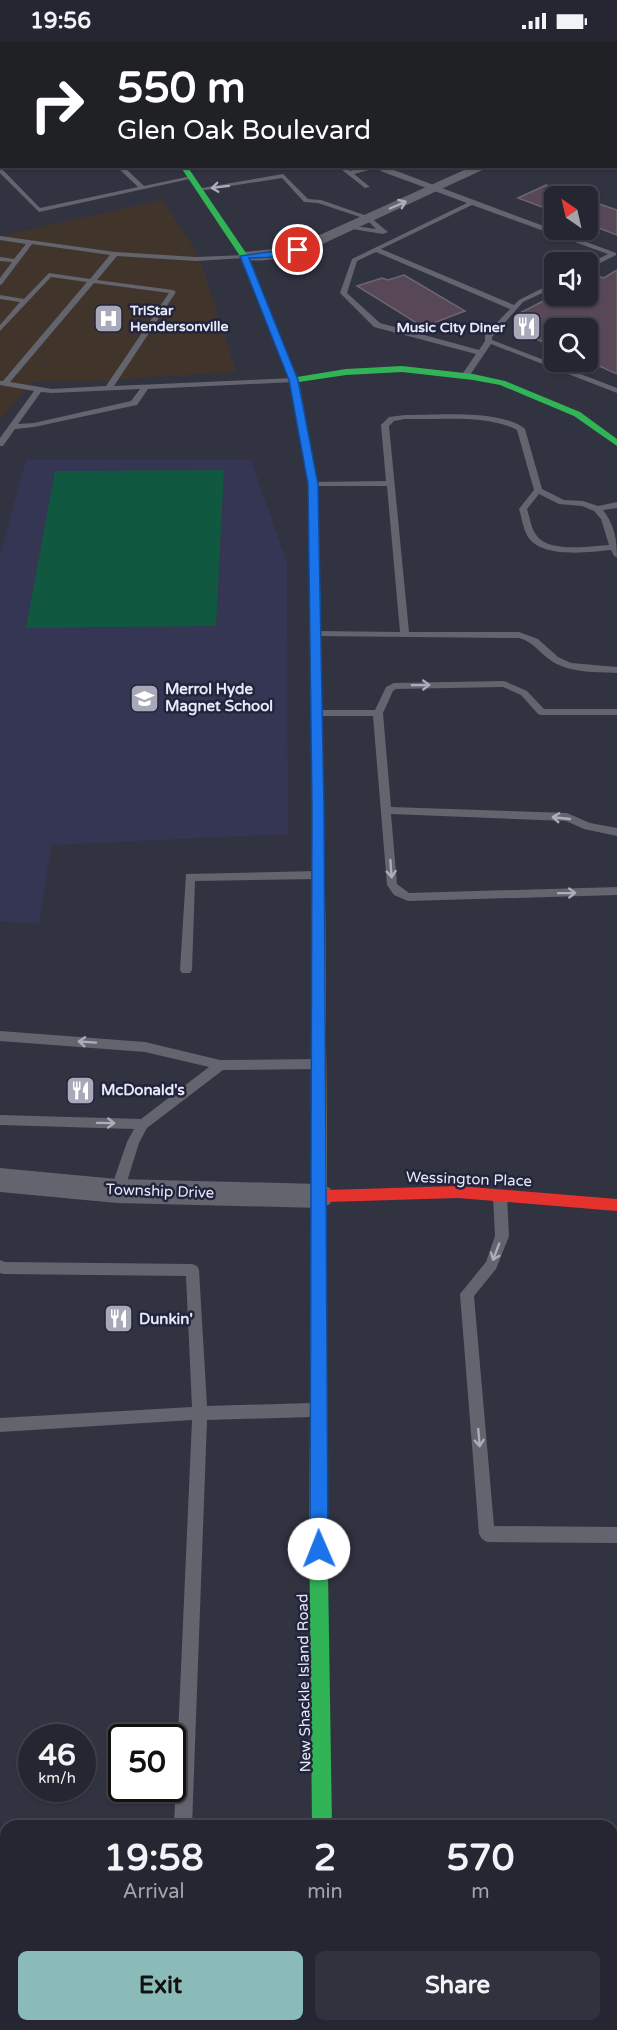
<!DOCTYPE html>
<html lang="en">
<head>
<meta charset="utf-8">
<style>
  body { margin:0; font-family:"Varela Round",sans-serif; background:#31323d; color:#f1f3f6; height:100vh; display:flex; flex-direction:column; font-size:22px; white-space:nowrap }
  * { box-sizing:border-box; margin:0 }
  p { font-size:20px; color:#a3a5ab }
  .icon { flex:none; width:33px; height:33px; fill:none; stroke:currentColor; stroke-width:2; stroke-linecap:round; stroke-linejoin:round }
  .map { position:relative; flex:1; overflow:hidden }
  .sheet { position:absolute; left:0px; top:1778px; width:618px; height:212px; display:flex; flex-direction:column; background:#252631; border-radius:18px 18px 0 0; box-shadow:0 2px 4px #0004,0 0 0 2px #42434d }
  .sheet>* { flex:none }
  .guide { position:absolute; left:0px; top:0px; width:618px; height:126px; box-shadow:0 2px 4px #0004,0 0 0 2px #42434d; background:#202124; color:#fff; overflow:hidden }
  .needle { width:39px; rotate:326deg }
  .buttons { position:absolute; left:544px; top:144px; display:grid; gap:12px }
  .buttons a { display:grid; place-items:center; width:54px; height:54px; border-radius:9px; background:#252631; box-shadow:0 2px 4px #0004,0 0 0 2px #42434d; font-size:30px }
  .speed { position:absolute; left:18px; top:1682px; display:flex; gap:12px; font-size:30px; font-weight:700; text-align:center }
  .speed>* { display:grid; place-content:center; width:78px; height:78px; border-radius:50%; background:#252631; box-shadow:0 2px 4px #0004,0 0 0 2px #42434d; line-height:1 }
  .speed small { font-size:15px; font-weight:400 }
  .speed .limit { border:3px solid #111; border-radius:9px; background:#fff; color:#111 }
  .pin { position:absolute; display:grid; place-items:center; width:51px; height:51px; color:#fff; margin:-26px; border:3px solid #fff; border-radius:50%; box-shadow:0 2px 6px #0007 }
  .me { position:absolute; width:66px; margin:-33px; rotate:359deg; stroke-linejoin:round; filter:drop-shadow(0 0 4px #0008) }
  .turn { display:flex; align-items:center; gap:21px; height:126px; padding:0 18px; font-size:27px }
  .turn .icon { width:78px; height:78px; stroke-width:2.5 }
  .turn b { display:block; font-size:42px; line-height:51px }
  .eta { display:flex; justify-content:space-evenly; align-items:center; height:102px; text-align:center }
  .eta b { font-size:36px; font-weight:700; line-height:42px }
  .action { display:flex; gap:12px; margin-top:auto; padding:12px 18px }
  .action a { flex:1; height:69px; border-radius:9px; background:#8bbbb9; color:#111; font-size:24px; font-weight:700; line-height:69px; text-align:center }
  .action a+a { background:#31323d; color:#f1f3f6 }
  .status { display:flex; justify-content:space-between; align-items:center; height:42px; padding:0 30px; background:#252631; direction:ltr }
  .status svg { height:16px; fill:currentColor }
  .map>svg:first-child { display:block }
  .built { fill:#343653 }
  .medical { fill:#41352b }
  .green { fill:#115840 }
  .building { fill:#584857; stroke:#6b666e; stroke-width:1.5 }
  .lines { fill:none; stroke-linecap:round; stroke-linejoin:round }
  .lane { fill:#63646e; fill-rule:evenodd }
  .street { fill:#63646e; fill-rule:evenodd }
  .fast { fill:#30b455; fill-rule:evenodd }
  .slow { fill:#ff9f0a; fill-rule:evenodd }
  .jam { fill:#e5322d; fill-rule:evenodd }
  .oneway { stroke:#abadba }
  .route { fill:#1a73e8; stroke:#114b97; stroke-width:1.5 }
  .labels { text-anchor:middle; stroke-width:5; stroke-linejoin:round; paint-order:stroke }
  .far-poi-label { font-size:14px; font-weight:bold; fill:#e6e9f9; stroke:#22243c; text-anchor:start }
  .poi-label { font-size:15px; font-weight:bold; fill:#e6e9f9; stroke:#22243c; text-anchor:start }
  .street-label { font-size:15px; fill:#e6e9f9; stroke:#22243c }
</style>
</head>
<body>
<div class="status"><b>19:56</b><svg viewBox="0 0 49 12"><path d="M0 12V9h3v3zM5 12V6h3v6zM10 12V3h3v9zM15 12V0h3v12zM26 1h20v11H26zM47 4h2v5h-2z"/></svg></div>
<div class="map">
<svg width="617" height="1988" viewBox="0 0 617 1988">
  <rect width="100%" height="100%" fill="#313341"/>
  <path class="built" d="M26 418H251L287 521 288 792 51 803 39 882 0 879V513Z"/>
  <path class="medical" d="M162 158 193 205 202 223 236 330 95 339 32 340 0 378V194Z"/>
  <path class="green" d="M224 428 216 584 26 586 55 429Z"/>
  <path class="building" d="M546 143 560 148 579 154H555V170L518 156Z
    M588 158 617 168V193L588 182Z
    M617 228V332L588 319V286H555V305L517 289 514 274 555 253 588 254V236L595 233 604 236Z
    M404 233 465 269 423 285 357 244 382 236 388 238Z"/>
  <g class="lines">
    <path class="lane" d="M2 52V56L0 57V53Z
      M0 86H2V90H0Z
      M0 116H2V120H0Z
      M116 124H123L144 144 191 134 194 136 39 170 0 131V125L40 166 138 145Z
      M337 124H344L350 129 367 124H383L616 211V213L588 227V222L608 212 472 163 381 207 514 263 519 258 555 240V245L523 260 492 295V298L617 346V351L491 302 468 336H462L461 334 476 312 374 285 340 251 352 217 467 161 383 130 376 126 354 132 370 145 365 146ZM376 210 510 267 485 293V299L479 308 380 281 347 251 357 219Z
      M283 132 308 157 321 158 370 175 388 190 383 192 346 186 345 185 348 183 376 187 366 177 318 161 304 160 282 136 199 149 196 147Z
      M0 194 115 210 196 215 246 213 247 214 244 216 196 219 117 214 97 238 173 248 176 250 114 344 294 336 298 338 294 340 148 347 137 363 34 385 15 387 3 404H0V396L34 349 0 343V339H3L87 240 51 235 0 289V283L20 260 0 257V253L24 257 49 231 90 237 110 213 32 202 2 242 0 243V236L12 220 0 219V215L14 217 26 202 0 198ZM94 241 169 251 106 344 52 347 10 340ZM140 347 131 359 34 381 18 382 41 350 52 351Z
      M405 373C437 373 501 367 525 387L542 447 564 458 583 459 598 464 617 460V466L603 468C614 482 617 497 617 515L614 514 611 508C589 510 543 517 528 495 523 487 522 476 519 467L534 448 517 388C487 372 440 378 405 377L394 379 389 384 409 590H519L538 597 558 615 571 621 617 625V631C596 630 572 631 553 620 540 612 534 600 519 596L313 594V590L316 589 400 590 387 444H313L309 442 313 440 386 439 381 383 389 375ZM539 452 559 462 582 464 594 469 601 477 609 503C591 504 549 511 537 494 531 487 530 476 527 467Z
      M504 639 527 649 544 667H617V673H541L538 672 521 653 503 645 396 647 393 649 383 671 391 765 567 771 590 781 617 786V794L584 787 566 779 391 772 397 842 409 851 617 845V853L408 859 394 853 387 843 373 674H317L312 671 317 668H375L386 645 394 641Z
      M317 829 322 833 317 837 195 839 192 928 190 931H182L180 928 186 832Z
      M0 989 145 1000 220 1018 318 1017 322 1019 324 1022 322 1025 318 1027 223 1028 147 1086 139 1101 124 1149 122 1153 117 1155 112 1153 110 1149 127 1100 134 1087 0 1083V1073L141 1077 209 1025 145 1010 0 999Z
      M500 1148 505 1150 507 1154 509 1194 496 1227 474 1254 494 1484 617 1485V1501L487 1500 482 1497 479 1492 460 1252 486 1220 495 1194 493 1154 495 1150Z
      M0 1218 5 1220 192 1222 197 1224 199 1228 207 1364 311 1361 316 1363 318 1368 316 1373 311 1375 207 1378 192 1784H174L192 1378 0 1390V1376L192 1365 186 1234 3 1232 0 1231Z
      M612 1894H617V1912H612Z
      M0 1899H6V1917H0Z
      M161 1983H179V1988H161Z
      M477 1983H495L496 1988H478Z"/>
    <path class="street" d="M145 0H158L144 2Z
      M616 19H617V25H616Z
      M473 124H491L303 211C289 215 247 224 237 214L244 210 293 205Z
      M0 1126 117 1137 320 1142 330 1146 334 1154 330 1162 320 1166 117 1161 0 1150Z"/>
    <path class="fast" d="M47 0H53L55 2H48Z
      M0 36H2V40H0Z
      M180 124H187L248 214 297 335 346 327 402 324 473 332 505 339 580 370 617 397V404L574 374 500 343 473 338 402 330 346 333 299 340 318 442 321 588 316 591 312 590 308 442 290 338 240 214Z
      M318 1459 324 1461 327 1467 332 1784H312L309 1467 312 1461Z
      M309 1983H329L330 1988H308Z"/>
    <path class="slow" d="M319 845 325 849 327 1149 325 1153 320 1155 315 1153 313 1149V849Z"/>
    <path class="jam" d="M316 585 321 588 325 849 319 853 313 849 311 588Z
      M320 1143 327 1148 458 1144 617 1157V1169L458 1156 327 1160V1467L324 1473 318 1475 312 1473 309 1467 313 1149 315 1145Z"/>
  </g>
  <defs><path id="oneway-shaft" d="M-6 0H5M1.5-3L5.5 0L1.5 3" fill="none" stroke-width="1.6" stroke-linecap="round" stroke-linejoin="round" transform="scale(1.5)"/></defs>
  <g class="oneway">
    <use href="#oneway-shaft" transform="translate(220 145) rotate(173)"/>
    <use href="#oneway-shaft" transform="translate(398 163) rotate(-23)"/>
    <use href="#oneway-shaft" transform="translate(421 643) rotate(-1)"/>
    <use href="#oneway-shaft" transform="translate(561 776) rotate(-174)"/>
    <use href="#oneway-shaft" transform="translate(391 827) rotate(86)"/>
    <use href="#oneway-shaft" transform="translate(567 851) rotate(-1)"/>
    <use href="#oneway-shaft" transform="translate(87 1000) rotate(-176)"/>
    <use href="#oneway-shaft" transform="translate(106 1081) rotate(1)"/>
    <use href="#oneway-shaft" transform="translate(496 1210) rotate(111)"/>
    <use href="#oneway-shaft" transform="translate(479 1396) rotate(85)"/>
  </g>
  <path class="route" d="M298 206 302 208 301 210 282 215 249 216 298 338 318 442 324 766 328 1507 325 1513 319 1515 313 1513 310 1507 312 766 308 442 289 338 240 214Z"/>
  <defs>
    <symbol id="hospital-square" viewBox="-11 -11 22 22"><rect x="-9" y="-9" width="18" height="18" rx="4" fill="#a7a9b9" stroke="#22243c"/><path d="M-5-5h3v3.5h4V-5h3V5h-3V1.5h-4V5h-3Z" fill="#fff"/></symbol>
    <symbol id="restaurant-square" viewBox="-11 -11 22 22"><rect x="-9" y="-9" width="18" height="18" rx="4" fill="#a7a9b9" stroke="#22243c"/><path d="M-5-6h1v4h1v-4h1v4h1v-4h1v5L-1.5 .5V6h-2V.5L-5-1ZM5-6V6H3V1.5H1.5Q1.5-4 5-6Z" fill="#fff"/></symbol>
    <symbol id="school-square" viewBox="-11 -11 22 22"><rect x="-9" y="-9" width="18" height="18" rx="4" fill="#a7a9b9" stroke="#22243c"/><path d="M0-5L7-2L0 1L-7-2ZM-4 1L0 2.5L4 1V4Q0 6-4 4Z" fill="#fff"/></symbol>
  </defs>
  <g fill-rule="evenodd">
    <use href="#hospital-square" x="92" y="260" width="33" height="33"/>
    <use href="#restaurant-square" x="510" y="268" width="33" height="33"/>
    <use href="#school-square" x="128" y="640" width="33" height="33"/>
    <use href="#restaurant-square" x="64" y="1032" width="33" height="33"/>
    <use href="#restaurant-square" x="102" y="1260" width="33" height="33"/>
  </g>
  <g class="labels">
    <g class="far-poi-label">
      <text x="130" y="273">TriStar<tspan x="130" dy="16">Hendersonville</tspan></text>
      <text x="505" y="290" text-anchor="end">Music City Diner</text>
    </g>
    <g class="poi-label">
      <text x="165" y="652">Merrol Hyde<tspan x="165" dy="17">Magnet School</tspan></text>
      <text x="101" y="1053">McDonald's</text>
      <text x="139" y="1282">Dunkin'</text>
    </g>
    <g class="street-label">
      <text transform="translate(469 1137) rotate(2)" y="5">Wessington Place</text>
      <text transform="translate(160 1149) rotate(2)" y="5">Township Drive</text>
      <text transform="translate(304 1641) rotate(-91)" y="5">New Shackle Island Road</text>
    </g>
  </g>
</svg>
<div class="buttons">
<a><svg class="needle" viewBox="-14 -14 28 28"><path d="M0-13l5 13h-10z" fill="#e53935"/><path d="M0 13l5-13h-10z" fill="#a3a5ab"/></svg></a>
<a><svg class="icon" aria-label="sound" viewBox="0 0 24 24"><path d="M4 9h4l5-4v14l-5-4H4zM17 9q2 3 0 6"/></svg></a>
<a><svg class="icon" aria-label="search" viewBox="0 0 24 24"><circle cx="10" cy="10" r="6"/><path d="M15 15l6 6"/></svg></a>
</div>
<div class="speed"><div>46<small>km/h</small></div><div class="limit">50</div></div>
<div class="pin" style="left:298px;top:208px;background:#d93025"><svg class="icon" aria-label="arrive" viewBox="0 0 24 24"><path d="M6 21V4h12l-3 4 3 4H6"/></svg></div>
<svg class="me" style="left:319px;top:1507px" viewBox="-20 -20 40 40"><circle r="19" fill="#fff"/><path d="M0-13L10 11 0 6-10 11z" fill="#1a73e8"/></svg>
<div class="guide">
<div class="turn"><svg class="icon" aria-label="right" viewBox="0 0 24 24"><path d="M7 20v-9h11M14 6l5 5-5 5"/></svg><div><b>550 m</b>Glen Oak Boulevard</div></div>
</div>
<section class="sheet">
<div class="eta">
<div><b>19:58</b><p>Arrival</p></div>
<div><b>2</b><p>min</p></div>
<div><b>570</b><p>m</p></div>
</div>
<div class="action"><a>Exit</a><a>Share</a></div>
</section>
</div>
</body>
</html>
